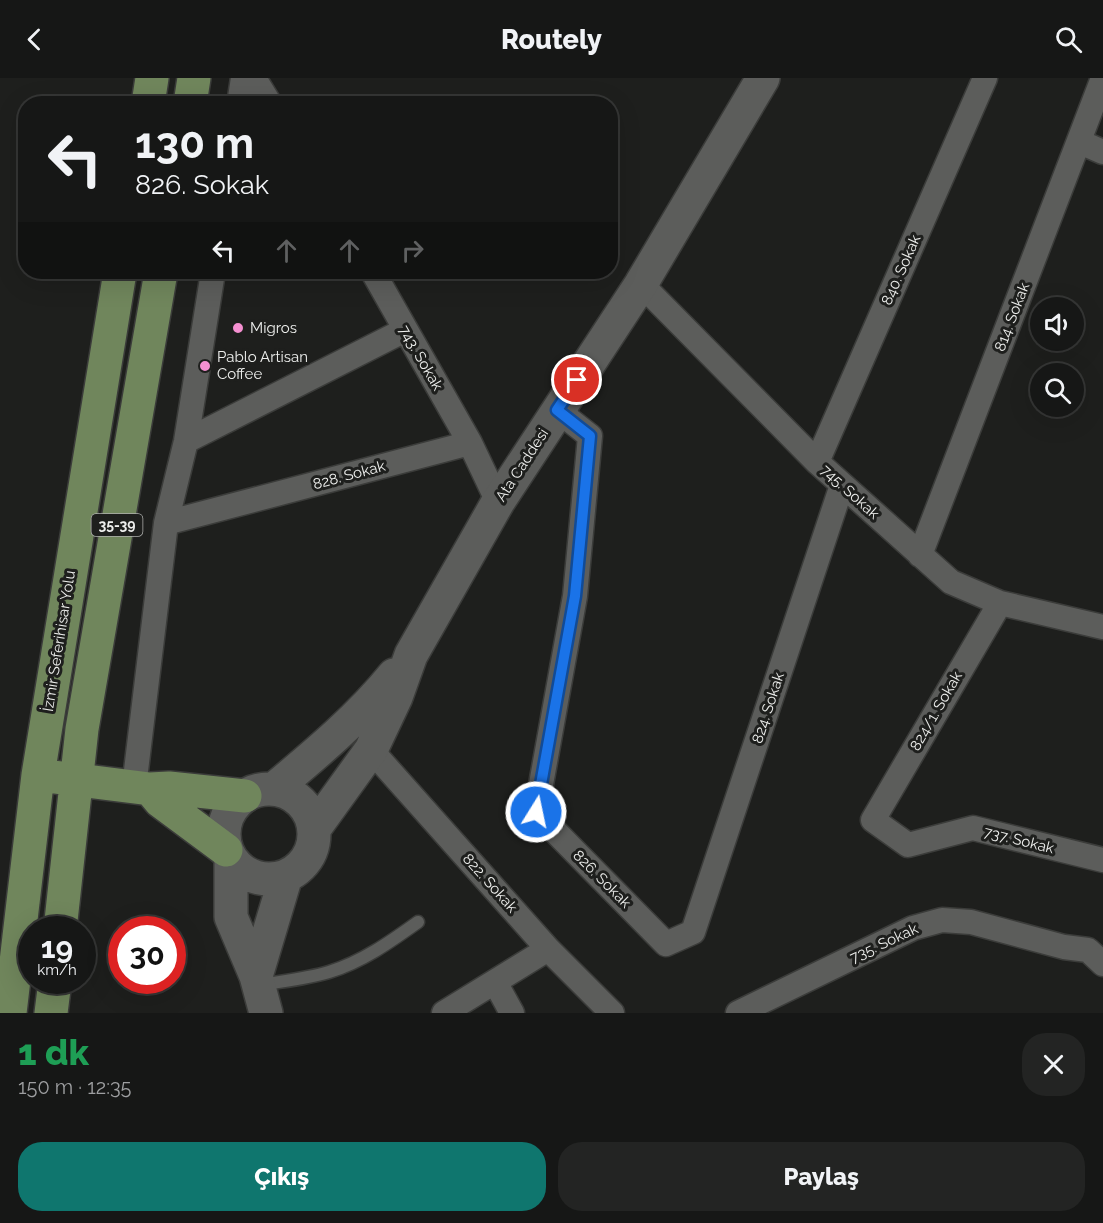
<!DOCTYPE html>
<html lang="tr">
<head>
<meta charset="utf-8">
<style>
  body { margin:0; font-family:Raleway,sans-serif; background:#232423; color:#f1f3f6; height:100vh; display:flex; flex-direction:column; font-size:22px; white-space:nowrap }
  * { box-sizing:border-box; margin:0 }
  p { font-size:20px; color:#9e9fa1 }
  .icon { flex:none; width:33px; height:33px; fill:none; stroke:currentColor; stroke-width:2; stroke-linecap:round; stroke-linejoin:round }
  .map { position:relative; height:935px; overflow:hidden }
  .sheet { display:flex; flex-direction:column; background:#161716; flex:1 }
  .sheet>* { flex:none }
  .top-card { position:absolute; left:18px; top:18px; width:600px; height:183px; border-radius:24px; box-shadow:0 6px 24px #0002,0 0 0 2px #353635; background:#161716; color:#f1f3f6; overflow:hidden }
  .tools { position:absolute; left:1030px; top:219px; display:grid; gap:12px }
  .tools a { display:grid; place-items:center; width:54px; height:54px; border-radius:50%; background:#161716; box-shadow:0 6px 24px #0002,0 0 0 2px #353635; font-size:30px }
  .speed { position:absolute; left:18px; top:838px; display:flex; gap:12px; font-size:30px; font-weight:700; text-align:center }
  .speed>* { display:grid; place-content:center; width:78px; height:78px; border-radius:50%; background:#161716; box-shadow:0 6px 24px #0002,0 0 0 2px #353635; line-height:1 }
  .speed small { font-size:15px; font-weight:400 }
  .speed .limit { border:9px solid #d22; background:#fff; color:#111 }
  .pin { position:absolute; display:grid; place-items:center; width:51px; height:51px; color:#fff; margin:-26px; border:3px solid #fff; border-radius:50%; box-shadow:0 2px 6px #0007 }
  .me { position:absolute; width:66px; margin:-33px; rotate:10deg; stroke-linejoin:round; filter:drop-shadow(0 0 4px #0008) }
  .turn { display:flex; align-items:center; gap:21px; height:126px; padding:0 18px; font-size:27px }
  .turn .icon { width:78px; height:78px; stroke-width:2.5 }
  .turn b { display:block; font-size:42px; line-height:51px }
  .lanes { display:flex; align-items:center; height:57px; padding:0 18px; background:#0003; justify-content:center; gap:30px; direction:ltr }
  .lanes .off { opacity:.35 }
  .round { display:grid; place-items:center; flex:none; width:63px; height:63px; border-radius:24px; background:#232423 }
  .head { display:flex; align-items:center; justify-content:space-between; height:102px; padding:0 18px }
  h1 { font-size:36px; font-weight:800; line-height:45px; color:#1e9e55 }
  .primary-button { display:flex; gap:12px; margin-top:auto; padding:12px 18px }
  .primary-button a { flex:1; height:69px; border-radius:24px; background:#0f766e; color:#fff; font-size:24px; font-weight:800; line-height:69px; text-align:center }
  .primary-button a+a { background:#232423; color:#f1f3f6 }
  header { display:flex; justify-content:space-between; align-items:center; height:78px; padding:0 18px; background:#161716; font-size:27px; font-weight:800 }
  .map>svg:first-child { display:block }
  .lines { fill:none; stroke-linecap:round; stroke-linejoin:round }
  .lane-casing { stroke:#3b3c3a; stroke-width:15 }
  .street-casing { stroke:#3b3c3a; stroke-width:27 }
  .secondary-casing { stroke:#3b3c3a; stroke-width:36 }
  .primary-casing { stroke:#3b3c3a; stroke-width:36 }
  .lane { stroke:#5c5d5b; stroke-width:12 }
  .street { stroke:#5c5d5b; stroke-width:24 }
  .secondary { stroke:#5c5d5b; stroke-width:33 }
  .primary { stroke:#70865c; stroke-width:33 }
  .route-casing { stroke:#114b97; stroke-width:15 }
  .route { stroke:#1a73e8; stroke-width:10 }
  .poi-dot { fill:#f590d1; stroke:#1e1f1d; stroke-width:2 }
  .labels { text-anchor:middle; stroke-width:6; stroke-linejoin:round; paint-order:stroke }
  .shield { fill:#1e1f1d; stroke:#b0b1af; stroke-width:1.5 }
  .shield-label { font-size:14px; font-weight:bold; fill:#eeefed }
  .street-label { font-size:15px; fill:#eeefed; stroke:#1e1f1d }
  .poi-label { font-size:15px; fill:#eeefed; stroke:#1e1f1d; text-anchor:start }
</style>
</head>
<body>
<header><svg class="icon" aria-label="back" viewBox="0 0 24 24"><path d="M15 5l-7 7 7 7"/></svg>Routely<svg class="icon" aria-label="search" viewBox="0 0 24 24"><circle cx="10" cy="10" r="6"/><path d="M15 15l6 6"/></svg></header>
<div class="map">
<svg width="1103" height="935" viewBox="0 0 1103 935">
  <rect width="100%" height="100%" fill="#1e1f1d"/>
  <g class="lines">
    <defs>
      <path id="lane" d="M260 907C283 903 306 901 329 894 362 884 390 864 418 844"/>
      <path id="street" d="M254 0 270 26
        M239 26 243 0
        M1080 64 1103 74
        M373 194 470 365
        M641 206 817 384 951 504 1000 525 1103 549
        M557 332 590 358 575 518 536 734 666 866 693 854 842 407
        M186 363 405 252
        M817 384 985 0
        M166 445 470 365 498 424
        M920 477 1103 0
        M1000 525 873 742 908 767 973 750 1103 782
        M371 672 548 871 612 935
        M134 709 166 445 186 363 213 194
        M495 904 512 935
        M444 935 548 871
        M738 935 913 850 942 842 971 844 1064 869 1088 872 1103 886"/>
      <path id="secondary" d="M274 711C317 675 359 640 394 597
        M224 756a45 45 0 1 1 90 0a45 45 0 1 1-90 0Z
        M314 751 371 672 396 619 411 577 498 424 641 206 763 0
        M231 781V839L256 898 266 935
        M256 898 286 798"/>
      <path id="primary" d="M148 26 152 0
        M190 26 194 0
        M54 699 150 711 169 710 245 718
        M150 711 160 723 226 772
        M60 852 82 651 161 194
        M10 935 38 697 120 194
        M51 935 55 903"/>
    </defs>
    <use href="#lane" class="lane-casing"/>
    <use href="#street" class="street-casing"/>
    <use href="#secondary" class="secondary-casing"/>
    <use href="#primary" class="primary-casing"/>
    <use href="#lane" class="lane"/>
    <use href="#street" class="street"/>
    <use href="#secondary" class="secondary"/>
    <use href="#primary" class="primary"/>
  </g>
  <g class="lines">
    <defs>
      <path id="route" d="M536 734 575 518 590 358 557 332 577 302"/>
    </defs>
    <use href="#route" class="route-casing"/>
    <use href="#route" class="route"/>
  </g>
  <g class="poi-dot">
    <circle cx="238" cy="250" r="6"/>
    <circle cx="205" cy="288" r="6"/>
  </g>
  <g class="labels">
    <rect class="shield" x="91.5" y="436" width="51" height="22" rx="4.5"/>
    <g class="shield-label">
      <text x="117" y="452">35-39</text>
    </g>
    <g class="street-label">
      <text transform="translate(901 192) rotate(-66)" y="5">840. Sokak</text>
      <text transform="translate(1012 239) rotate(-69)" y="5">814. Sokak</text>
      <text transform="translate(421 280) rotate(60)" y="5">743. Sokak</text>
      <text transform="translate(522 387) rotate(-57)" y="5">Ata Caddesi</text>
      <text transform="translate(349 397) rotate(-15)" y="5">828. Sokak</text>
      <text transform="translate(850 414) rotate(42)" y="5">745. Sokak</text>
      <text transform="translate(59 563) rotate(-81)" y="5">İzmir Seferihisar Yolu</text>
      <text transform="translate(768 630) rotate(-72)" y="5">824. Sokak</text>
      <text transform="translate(936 633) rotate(-60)" y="5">824/1. Sokak</text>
      <text transform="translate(1019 762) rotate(14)" y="5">737. Sokak</text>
      <text transform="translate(602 801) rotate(45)" y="5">826. Sokak</text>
      <text transform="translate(490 805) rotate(48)" y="5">822. Sokak</text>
      <text transform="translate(884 865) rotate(-25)" y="5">735. Sokak</text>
    </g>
    <g class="poi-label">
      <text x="250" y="255">Migros</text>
      <text x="217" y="284">Pablo Artisan<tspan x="217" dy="17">Coffee</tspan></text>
    </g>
  </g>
</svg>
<div class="tools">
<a><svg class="icon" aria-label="sound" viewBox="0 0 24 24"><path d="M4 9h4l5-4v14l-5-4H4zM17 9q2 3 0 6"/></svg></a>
<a><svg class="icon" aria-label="search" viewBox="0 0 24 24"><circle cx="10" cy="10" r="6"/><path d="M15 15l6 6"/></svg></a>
</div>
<div class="speed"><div>19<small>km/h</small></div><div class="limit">30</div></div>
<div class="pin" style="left:577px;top:302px;background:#d93025"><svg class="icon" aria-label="arrive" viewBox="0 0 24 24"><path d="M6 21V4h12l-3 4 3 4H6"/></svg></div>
<svg class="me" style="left:536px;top:734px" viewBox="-20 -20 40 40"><circle r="17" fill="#1a73e8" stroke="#fff" stroke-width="3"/><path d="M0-11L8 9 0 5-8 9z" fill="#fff"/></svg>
<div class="top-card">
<div class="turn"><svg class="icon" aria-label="left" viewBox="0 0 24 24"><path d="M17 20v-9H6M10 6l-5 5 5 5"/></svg><div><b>130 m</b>826. Sokak</div></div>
<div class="lanes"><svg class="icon" aria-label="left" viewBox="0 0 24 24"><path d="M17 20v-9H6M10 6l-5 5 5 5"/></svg><svg class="icon off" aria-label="ahead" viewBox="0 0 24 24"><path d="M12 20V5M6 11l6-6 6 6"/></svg><svg class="icon off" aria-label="ahead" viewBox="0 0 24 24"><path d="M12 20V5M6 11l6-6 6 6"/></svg><svg class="icon off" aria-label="right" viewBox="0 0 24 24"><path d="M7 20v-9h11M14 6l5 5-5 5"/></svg></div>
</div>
</div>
<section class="sheet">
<div class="head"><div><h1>1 dk</h1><p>150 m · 12:35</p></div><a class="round"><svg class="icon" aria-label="close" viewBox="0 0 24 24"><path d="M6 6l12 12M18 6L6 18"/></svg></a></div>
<div class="primary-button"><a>Çıkış</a><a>Paylaş</a></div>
</section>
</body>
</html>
